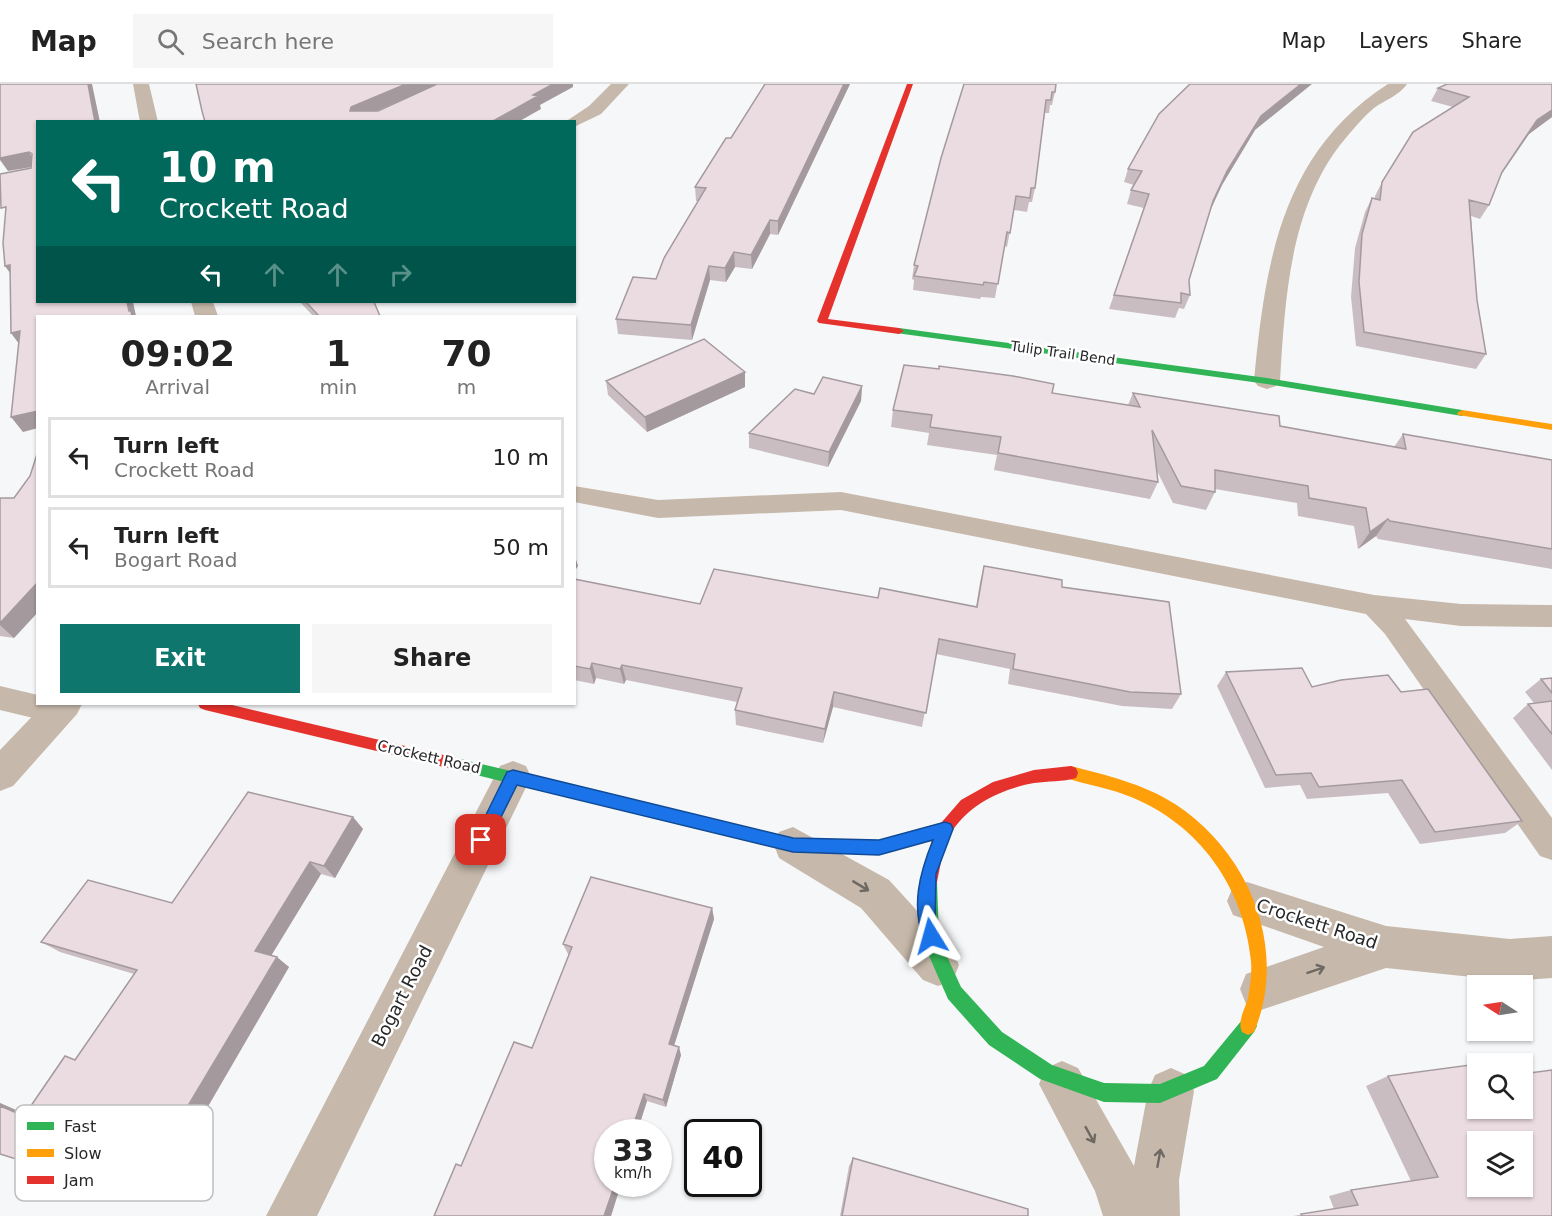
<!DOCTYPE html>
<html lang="en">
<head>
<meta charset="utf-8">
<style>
  body { margin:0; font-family:"DejaVu Sans",sans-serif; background:#f6f6f6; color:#222; height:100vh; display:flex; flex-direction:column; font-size:22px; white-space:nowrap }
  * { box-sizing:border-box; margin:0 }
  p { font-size:20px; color:#767676 }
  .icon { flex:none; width:33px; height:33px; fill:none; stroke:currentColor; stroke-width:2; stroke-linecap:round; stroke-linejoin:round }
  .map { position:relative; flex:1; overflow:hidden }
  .panel { position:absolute; left:36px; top:231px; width:540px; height:390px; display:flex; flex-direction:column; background:#fff; border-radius:0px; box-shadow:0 2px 4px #0004 }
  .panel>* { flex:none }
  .hud { position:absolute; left:36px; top:36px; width:540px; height:183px; border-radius:0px; box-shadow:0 2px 4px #0004; background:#00695c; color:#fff; overflow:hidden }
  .needle { width:39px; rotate:282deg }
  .tools { position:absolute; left:1467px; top:891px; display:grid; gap:12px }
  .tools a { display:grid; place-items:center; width:66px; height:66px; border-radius:0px; background:#fff; box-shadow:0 2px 4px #0004; font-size:30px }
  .speed { position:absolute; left:594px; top:1035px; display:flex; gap:12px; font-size:30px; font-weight:700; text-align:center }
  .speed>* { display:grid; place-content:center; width:78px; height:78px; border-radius:50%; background:#fff; box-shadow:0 2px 4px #0004; line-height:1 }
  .speed small { font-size:15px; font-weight:400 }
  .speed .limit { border:3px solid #111; border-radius:9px; background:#fff; color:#111 }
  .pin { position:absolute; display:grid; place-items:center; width:51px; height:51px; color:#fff; margin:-26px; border-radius:12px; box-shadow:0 3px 9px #0006 }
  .me { position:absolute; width:66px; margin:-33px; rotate:352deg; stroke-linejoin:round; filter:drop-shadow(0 0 4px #0008) }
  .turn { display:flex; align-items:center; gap:21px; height:126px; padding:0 24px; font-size:27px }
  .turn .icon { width:78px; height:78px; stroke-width:2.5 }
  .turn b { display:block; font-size:42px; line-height:51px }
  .lanes { display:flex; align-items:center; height:57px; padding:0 24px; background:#0003; justify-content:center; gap:30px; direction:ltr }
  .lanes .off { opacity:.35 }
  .eta { display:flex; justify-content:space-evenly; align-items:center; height:102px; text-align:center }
  .eta b { font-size:36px; font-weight:700; line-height:42px }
  .cta { display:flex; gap:12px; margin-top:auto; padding:12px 24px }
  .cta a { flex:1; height:69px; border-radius:0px; background:#0f766e; color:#fff; font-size:24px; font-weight:700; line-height:69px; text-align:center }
  .cta a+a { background:#f6f6f6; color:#222 }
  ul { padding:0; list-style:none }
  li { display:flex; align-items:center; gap:18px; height:81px; margin:0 12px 9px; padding:0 12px; border:3px solid #e0e0e0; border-radius:0px }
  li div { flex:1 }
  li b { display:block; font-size:22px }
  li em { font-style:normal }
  header { display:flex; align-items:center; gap:36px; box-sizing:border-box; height:84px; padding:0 30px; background:#fff; border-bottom:2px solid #e0e0e0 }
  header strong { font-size:28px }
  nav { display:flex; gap:33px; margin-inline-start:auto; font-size:21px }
  .search { width:420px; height:54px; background:#f6f6f6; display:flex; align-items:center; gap:15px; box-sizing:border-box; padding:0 21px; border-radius:0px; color:#767676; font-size:22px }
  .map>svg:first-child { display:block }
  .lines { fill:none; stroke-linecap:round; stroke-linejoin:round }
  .lane { fill:#c6b8aa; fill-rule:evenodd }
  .street { fill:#c6b8aa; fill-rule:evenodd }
  .fast { fill:#30b455; fill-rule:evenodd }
  .slow { fill:#ff9f0a; fill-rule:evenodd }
  .jam { fill:#e5322d; fill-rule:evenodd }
  .wall { fill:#cabdc2 }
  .shaded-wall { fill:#a49a9e }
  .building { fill:#ebdce1; stroke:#a49a9e; stroke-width:1.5; fill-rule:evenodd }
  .oneway { stroke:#6f6963 }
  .route { fill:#1a73e8; stroke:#114b97; stroke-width:1.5 }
  .labels { text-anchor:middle; stroke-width:5; stroke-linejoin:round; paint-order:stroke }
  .far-street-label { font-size:14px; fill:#272829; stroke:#fff }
  .street-label { font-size:15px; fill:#272829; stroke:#fff }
  .near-street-label { font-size:18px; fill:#272829; stroke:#fff }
  .key { fill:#fff; stroke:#bebebf; stroke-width:1.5 }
  .key-label { font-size:16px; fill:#272829 }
</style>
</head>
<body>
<header>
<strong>Map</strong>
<div class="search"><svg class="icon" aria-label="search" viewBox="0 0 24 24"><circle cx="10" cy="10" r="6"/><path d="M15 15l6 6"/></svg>Search here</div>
<nav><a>Map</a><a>Layers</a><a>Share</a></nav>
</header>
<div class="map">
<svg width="1552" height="1132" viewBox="0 0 1552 1132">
  <rect width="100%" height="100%" fill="#f6f7f9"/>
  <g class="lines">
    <path class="lane" d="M574 402 658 416 841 408 1374 511 1461 520 1552 521V543L1461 542 1405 535 1552 734V776L1540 772 1385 550 1366 530 841 426 658 434 574 418Z
      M0 602 38 611V620H69L73 628 69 637 58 640 0 626Z"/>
    <path class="street" d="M133 0H149L158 38H140Z
      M611 0H629L601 30 574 43V38H565L589 22Z
      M1388 0H1407C1400 11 1385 16 1374 24 1362 34 1350 49 1340 61 1289 128 1285 217 1280 297L1276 302 1267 305 1258 302 1254 297C1265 180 1281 69 1388 0Z
      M191 218H213L218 232H195Z
      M44 620H82L77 630 13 702 0 707V666Z
      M513 677 526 682 531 693 317 1132H266L500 682Z
      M793 743 889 796 953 866 959 881 953 896 938 902 923 896 861 824 779 774 774 761 779 748Z
      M1247 798 1386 842 1510 855 1552 852V894L1510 897 1386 884 1261 926 1246 920 1240 905 1246 890 1324 863 1233 831 1227 817 1233 803Z
      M1062 977 1078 984 1134 1082 1148 1007 1155 991 1171 984 1187 991 1194 1007 1179 1096 1180 1132H1103L1095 1107 1039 1000 1046 984Z"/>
    <path class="fast" d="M899 244 1267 294 1462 326 1467 329 1462 332 1267 300 896 249 894 247Z
      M456 674 763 747 769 749 771 754 769 759 763 761 456 686 451 685 449 680 451 675Z
      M929 790 935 793 937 798 939 855 961 903 1002 948 1052 981 1104 999 1160 1000 1204 982 1242 936 1248 933 1254 936 1257 942 1254 948 1217 995 1160 1019 1104 1018 1040 995 989 961 948 915 922 856 921 798 923 793Z"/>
    <path class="slow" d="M1462 326 1552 340V346L1458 331 1457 329Z
      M1071 682C1106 691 1144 700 1175 720 1249 768 1289 865 1254 948L1248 951 1242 948C1237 937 1245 925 1248 914 1250 903 1252 888 1251 877 1244 804 1200 741 1131 713 1110 704 1087 701 1066 694L1064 689 1066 684Z"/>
    <path class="jam" d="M907 0H913L828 235 899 244 904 247 899 250 819 239 817 237Z
      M198 620H228L456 674 461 675 463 680 461 685 456 686 205 626 200 624Z
      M1071 682 1076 684 1078 689 1076 694C1063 698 1048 697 1034 699 1000 705 962 723 947 757 942 770 940 784 937 798L935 803 929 806 923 803 921 798 932 756 879 771 793 768 757 759 755 754 757 749 763 747 793 754 879 757 941 739 961 716 993 698 1034 686Z"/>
  </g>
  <path class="wall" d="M765 0H850L778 151 770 150 752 185 735 183 726 198 710 196 692 256 618 250 616 235 656 195 699 117H696L695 103 731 54Z
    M964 0 1055 8 1052 21H1050L1049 29H1045L1035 104 1032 118H1029L1027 128 1014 126 1007 163 1004 162 995 214 981 213 980 215 913 206 914 196 912 195 914 181Z
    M1552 0V33L1529 50 1501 91 1489 121 1480 135 1471 132 1477 216 1486 270 1476 285 1356 262 1351 213 1355 164 1365 128 1372 114 1375 115V112L1382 98 1453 23 1431 17 1438 4Z
    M1255 46 1222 101 1211 125 1189 196 1190 211 1184 225 1179 224 1175 234 1109 225 1144 124 1127 120 1131 106 1134 101 1124 98 1128 85Z
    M300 218H374L380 232H313Z
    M606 297 745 303 647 348 608 311Z
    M862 302 861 317 828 383 749 364V349Z
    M1052 309 1128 321 1133 309 1280 342 1394 363 1403 350 1552 376V485L1378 455 1376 452 1358 465 1354 442 1298 432 1297 419 1215 405V408L1206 426 1173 419 1157 387 1158 398 1150 415 994 386 997 371 927 361 929 349 891 343 893 326Z
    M38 367V528L14 554 0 552V414H14L30 392Z
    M984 482 1062 503 1181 610 1172 625 1122 622 1008 600 1010 585 936 570 922 643 833 623 823 659 736 641 735 626 737 618 626 596 624 600 596 594 594 600 574 596V495L700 520 878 514 976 523 980 498Z
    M1226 588 1312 603 1401 608 1522 737 1505 749 1420 760 1388 709 1307 715 1300 701 1265 704 1217 602Z
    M1552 594V686L1513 634 1528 620 1534 619 1525 608 1541 595Z
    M353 733 363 745 335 794 321 790 271 871 289 883 153 1117 0 1070V1019L25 1030 75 976 134 890 60 868 41 858 172 819Z
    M712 824 714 835 674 962 681 971 666 1023 647 1017 611 1132H434L461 1082 532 964 569 871 568 870 563 860Z
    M1388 992 1478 1024 1552 1132H1293L1334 1125 1329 1112 1351 1106 1411 1097 1366 1002Z
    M853 1074 1028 1132H840L849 1082Z"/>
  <path class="shaded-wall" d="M88 0H92L100 38H95Z
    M406 0H440L355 36 350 27 351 23Z
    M553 0H573V3L540 21 541 25 518 38H489L533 11Z
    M844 0H850L778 151V137Z
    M1301 0H1312L1255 46 1222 101 1208 131 1213 117 1227 87 1261 32Z
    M1552 26V33L1529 50 1494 101 1537 36Z
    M29 68 38 82 8 87 0 76V74Z
    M770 136V150L752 185 751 171Z
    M734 168 735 183 726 198 725 184Z
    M10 181 15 196 5 182Z
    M709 182 710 196 692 256 691 241Z
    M127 218H133L136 232H132L129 227Z
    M20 247 22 264 11 249Z
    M745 288V303L647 348 645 333Z
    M862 302 861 317 828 383 829 368Z
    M38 327V344L23 348 11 333Z
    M1388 435 1376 452 1358 465 1370 448Z
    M574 469 578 482 574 488Z
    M38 498V528L14 554 0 541V539Z
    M592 579 596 594 594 600 590 585Z
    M622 581 626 596 624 600 620 585Z
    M834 608 833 623 823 659 825 645Z
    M353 733 363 745 335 794 324 782Z
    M310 778 321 790 268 877 255 867Z
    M712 824 714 835 672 968 669 960Z
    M277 873 289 883 153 1117 134 1112Z
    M679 963 681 971 666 1023 663 1016Z
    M644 1010 647 1017 637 1048H631Z
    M0 1019 45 1039 24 1032 0 1022Z
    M615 1100H621L611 1132H604Z"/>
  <path class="building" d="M0 0H88L95 38H38V218H127L129 227H131L132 232H38V327L11 333 20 247 11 249 10 181 5 182 3 159 6 123 1 124 0 90 31 84 32 70 29 68 0 74Z
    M196 0H406L351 23 350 27H378L437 0H553L533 11 538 12 495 36 489 38H205L202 27Z
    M765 0H844L778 137 770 136 751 171 734 168 725 184 709 182 691 241 616 235 633 193 656 195 664 174 706 104 695 103 726 54H731Z
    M964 0H1056L1055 8H1052L1051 16H1046L1035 104H1031L1030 114 1016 112 1010 149 1007 148 998 200 984 198 983 201 914 192 918 182 914 181 941 74Z
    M1190 0H1301L1261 32 1227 87 1213 117 1189 196 1190 211 1181 209V219L1114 211 1149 110 1131 106 1142 87 1128 85 1159 30Z
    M1447 0H1552V26L1537 36 1502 88 1489 121 1469 116 1477 216 1486 270 1364 248 1359 198 1362 150 1372 114 1380 116 1382 98 1413 48 1469 13 1438 4Z
    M306 218H374L380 232H319Z
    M704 255 745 288 645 333 606 297Z
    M904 281 939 285V282L1013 292 1054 300 1052 309 1140 323 1133 309 1279 332 1280 342 1406 365 1403 350 1552 376V465L1390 437 1388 435 1370 448 1366 424 1309 414 1308 402 1215 386V408L1181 402 1152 346 1158 398 998 369 1001 353 930 343 932 331 893 326Z
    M823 293 862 302 829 368 749 349 795 305 814 310Z
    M38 367V498L0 539V414H14L30 392Z
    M984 482 1062 496V503L1169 518 1181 610 1130 608 1013 585 1015 570 939 555 926 629 834 608 825 645 735 626 742 604 622 581 620 585 592 579 590 585 574 582V495L700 520 714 485 878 514 880 504 977 523Z
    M1302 584 1312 603 1341 596 1388 591 1401 608 1428 605 1522 737 1435 748 1402 696 1319 703 1311 689 1276 691 1226 588Z
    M1552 594V609L1541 595Z
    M1552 617V650L1528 620Z
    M248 708 353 733 324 782 310 778 255 867 277 873 134 1112 0 1070V1022L24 1032 65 972 75 976 137 886 41 858 88 796 172 819Z
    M591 793 712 824 669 960 679 963 663 1016 644 1010 631 1048H608V1100H615L604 1132H434L456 1080 461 1082 514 958 532 964 572 863 563 860Z
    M1477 980 1478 1024H1522V990L1552 986V1132H1302L1301 1130 1358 1121 1351 1106 1438 1093 1388 992ZM1478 1058H1522V1102H1478Z
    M853 1074 1028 1125V1132H842Z"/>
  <defs><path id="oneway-shaft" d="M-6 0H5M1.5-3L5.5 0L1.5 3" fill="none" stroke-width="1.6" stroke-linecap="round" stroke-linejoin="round" transform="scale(1.5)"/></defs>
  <g class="oneway">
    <use href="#oneway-shaft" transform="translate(861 802) rotate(31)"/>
    <use href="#oneway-shaft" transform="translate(1316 886) rotate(-19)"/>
    <use href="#oneway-shaft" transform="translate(1090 1051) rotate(61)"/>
    <use href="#oneway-shaft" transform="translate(1159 1074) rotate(-80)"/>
  </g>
  <path class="route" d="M513 686 793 754 879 756 945 738 951 740 953 745 936 790 935 836 939 852 937 858 931 860 925 858C910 823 920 788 933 756L879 771 793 768 517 701 487 761 481 763 476 761 473 756 476 751 507 688Z"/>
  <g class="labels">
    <g class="far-street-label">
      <text transform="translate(1063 269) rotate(8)" y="5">Tulip Trail Bend</text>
    </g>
    <g class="street-label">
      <text transform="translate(429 673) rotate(13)" y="5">Crockett Road</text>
    </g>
    <g class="near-street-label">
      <text transform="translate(1317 840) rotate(18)" y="6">Crockett Road</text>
      <text transform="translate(402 912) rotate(-63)" y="6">Bogart Road</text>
    </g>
  </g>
  <rect x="15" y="1021" width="198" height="96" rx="9" class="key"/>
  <rect x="27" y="1038" width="27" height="8" fill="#30b455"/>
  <rect x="27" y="1065" width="27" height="8" fill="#ff9f0a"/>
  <rect x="27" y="1092" width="27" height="8" fill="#e5322d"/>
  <g class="key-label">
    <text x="64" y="1048">Fast</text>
    <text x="64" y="1075">Slow</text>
    <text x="64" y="1102">Jam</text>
  </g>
</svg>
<div class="tools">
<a><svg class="needle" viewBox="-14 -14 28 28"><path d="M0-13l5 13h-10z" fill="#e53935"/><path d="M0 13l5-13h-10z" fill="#767676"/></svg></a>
<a><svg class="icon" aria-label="search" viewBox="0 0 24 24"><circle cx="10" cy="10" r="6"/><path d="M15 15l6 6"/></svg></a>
<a><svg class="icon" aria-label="layers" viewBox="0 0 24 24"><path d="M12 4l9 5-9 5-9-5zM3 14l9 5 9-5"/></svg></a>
</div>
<div class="speed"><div>33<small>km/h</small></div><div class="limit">40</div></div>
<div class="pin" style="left:481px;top:756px;background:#d93025"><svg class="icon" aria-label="arrive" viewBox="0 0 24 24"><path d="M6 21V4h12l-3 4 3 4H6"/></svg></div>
<svg class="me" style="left:931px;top:852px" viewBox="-20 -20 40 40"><path d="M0-17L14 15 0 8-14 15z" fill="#1a73e8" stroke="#fff" stroke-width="4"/></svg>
<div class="hud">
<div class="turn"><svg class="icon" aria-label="left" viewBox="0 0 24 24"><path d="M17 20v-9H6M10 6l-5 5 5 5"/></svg><div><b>10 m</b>Crockett Road</div></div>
<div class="lanes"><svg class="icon" aria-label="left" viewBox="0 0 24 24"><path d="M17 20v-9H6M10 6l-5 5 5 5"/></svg><svg class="icon off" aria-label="ahead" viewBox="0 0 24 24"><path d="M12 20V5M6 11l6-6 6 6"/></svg><svg class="icon off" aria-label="ahead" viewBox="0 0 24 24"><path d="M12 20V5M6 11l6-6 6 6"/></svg><svg class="icon off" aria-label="right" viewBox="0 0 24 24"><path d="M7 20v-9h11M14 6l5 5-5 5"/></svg></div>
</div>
<section class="panel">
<div class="eta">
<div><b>09:02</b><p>Arrival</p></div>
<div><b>1</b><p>min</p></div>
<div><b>70</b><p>m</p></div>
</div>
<ul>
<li><svg class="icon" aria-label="left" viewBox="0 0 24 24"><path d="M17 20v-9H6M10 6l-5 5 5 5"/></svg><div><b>Turn left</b><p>Crockett Road</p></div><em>10 m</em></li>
<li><svg class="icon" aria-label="left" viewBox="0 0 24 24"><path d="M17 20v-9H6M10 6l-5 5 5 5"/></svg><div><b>Turn left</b><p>Bogart Road</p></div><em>50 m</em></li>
</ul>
<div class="cta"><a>Exit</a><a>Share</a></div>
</section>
</div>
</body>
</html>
